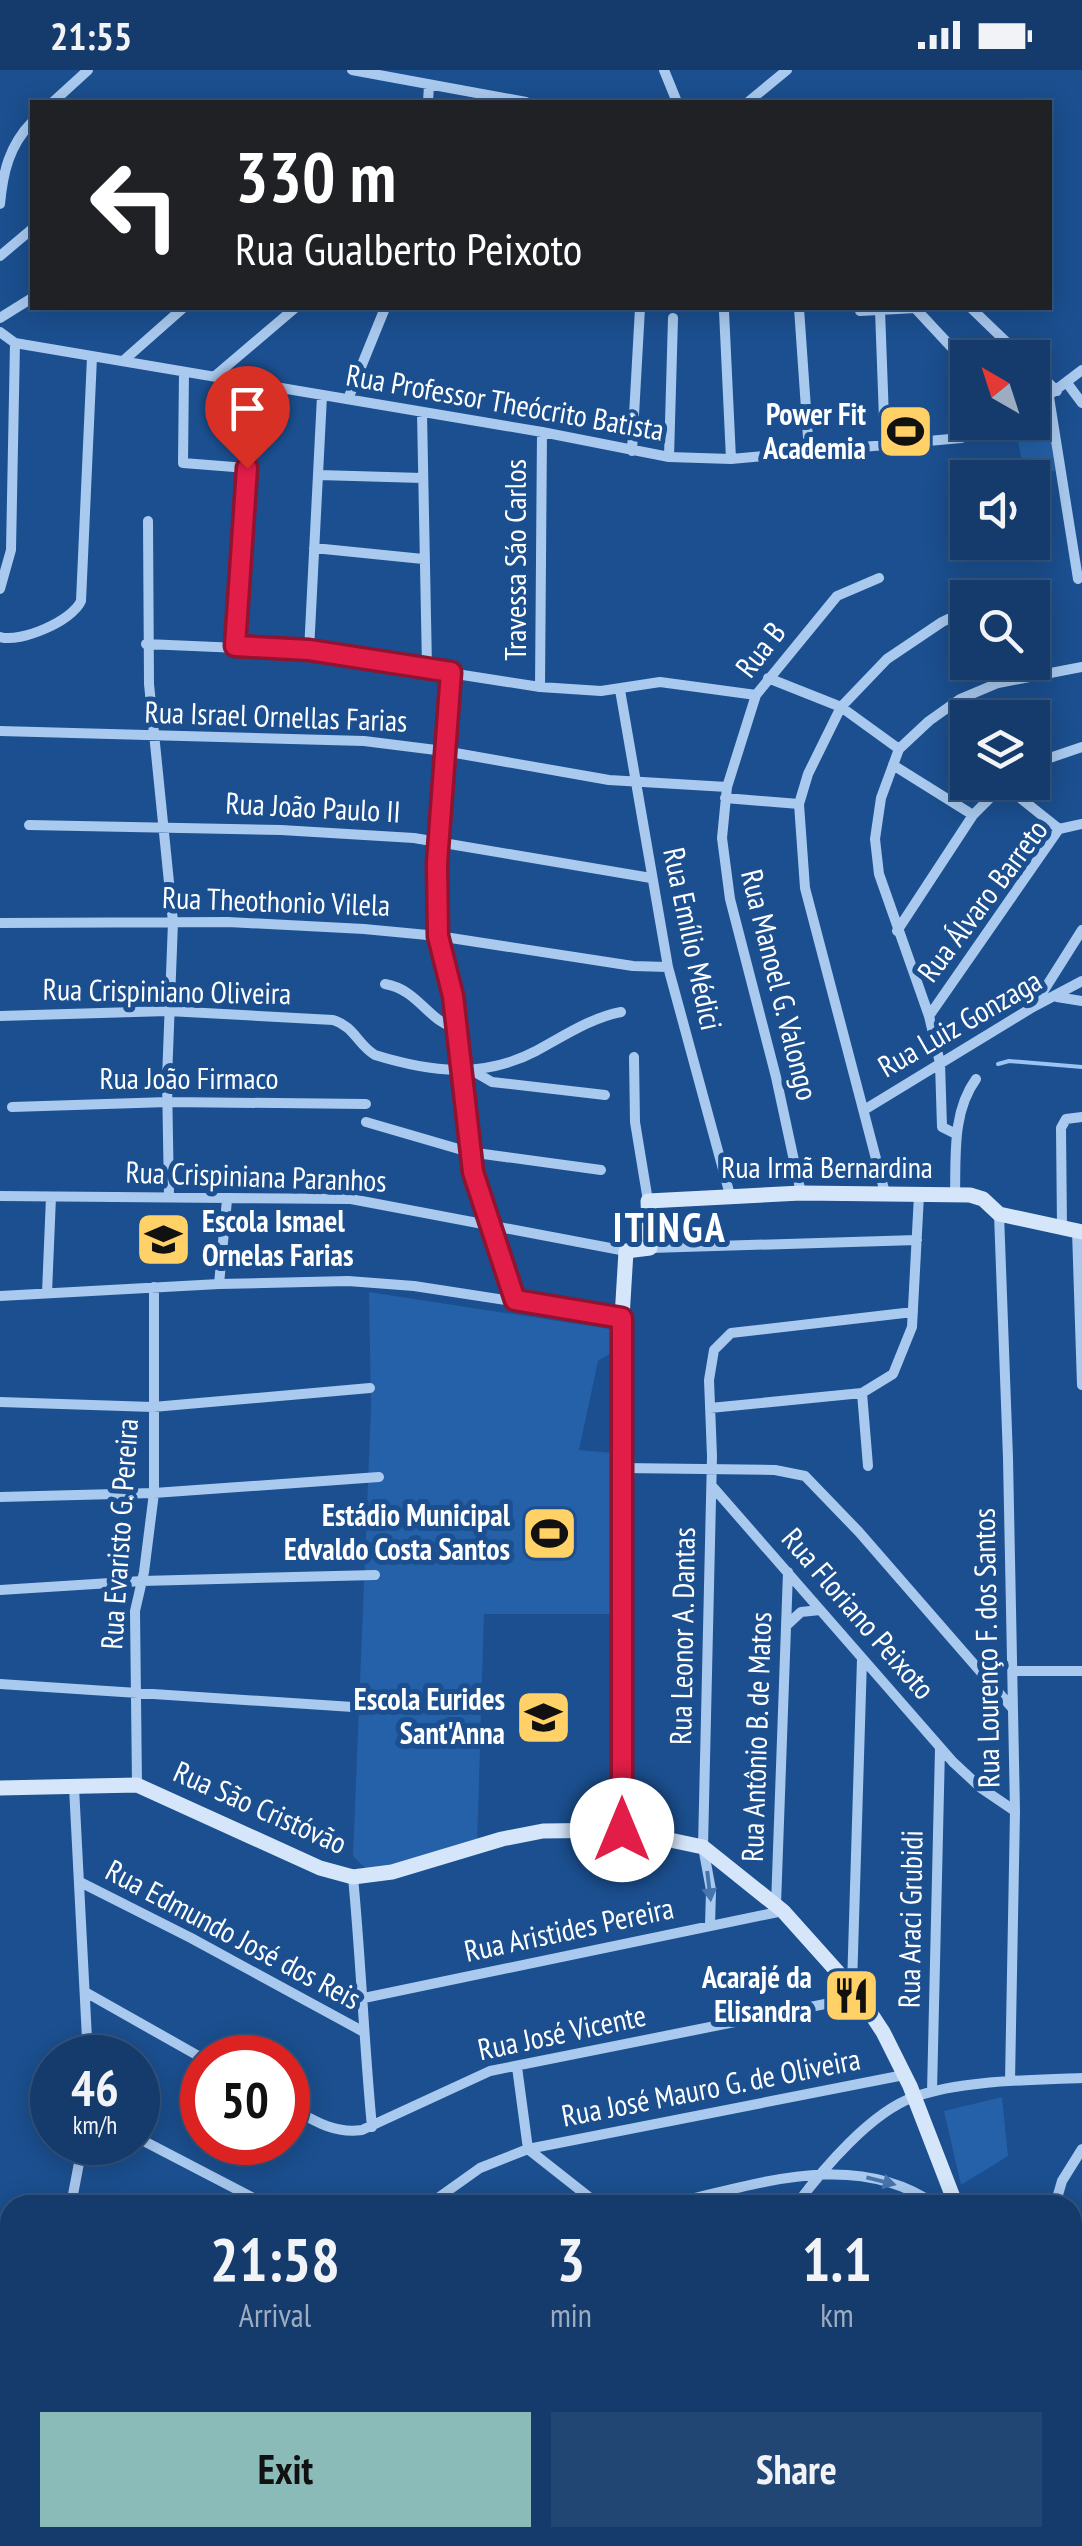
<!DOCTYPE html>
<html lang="en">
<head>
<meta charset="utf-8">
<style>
  body { margin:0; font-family:"PT Sans Narrow",sans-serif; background:#214673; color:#f1f3f6; height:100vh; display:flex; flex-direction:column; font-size:38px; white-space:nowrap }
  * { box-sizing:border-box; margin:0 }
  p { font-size:32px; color:#9dadc1 }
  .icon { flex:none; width:55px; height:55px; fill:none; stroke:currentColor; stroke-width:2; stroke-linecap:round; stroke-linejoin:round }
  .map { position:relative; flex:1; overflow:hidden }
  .sheet { position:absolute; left:0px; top:2125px; width:1082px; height:352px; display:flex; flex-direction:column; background:#143b6b; border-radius:30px 30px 0 0; box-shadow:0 5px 25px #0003,0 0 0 2px #33557e }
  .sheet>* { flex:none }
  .banner { position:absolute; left:30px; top:30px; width:1022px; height:210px; border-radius:0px; box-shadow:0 5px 25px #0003,0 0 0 2px #33557e; background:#202124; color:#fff; overflow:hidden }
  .needle { width:65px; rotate:321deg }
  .fabs { position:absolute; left:950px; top:270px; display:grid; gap:20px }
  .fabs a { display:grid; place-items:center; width:100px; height:100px; border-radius:0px; background:#143b6b; box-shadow:0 5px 25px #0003,0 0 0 2px #33557e; font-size:50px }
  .speed { position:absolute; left:30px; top:1965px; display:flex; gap:20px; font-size:50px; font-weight:700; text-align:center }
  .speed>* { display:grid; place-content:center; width:130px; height:130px; border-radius:50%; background:#143b6b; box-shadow:0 5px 25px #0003,0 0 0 2px #33557e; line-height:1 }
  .speed small { font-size:25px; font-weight:400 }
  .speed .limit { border:15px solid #d22; background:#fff; color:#111 }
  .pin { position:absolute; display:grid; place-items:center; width:85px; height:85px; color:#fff; margin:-102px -42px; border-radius:50% 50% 50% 0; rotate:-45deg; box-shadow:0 0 10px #0007 }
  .pin .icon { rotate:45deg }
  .me { position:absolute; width:110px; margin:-55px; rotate:0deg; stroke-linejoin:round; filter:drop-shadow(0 0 8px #0008) }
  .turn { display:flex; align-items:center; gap:35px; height:210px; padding:0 40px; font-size:45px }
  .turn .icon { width:130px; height:130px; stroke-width:2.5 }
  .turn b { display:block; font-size:70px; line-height:85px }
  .eta { display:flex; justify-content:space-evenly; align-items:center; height:170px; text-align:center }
  .eta b { font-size:60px; font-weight:700; line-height:70px }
  .primary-button { display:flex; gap:20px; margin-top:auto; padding:20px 40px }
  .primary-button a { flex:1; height:115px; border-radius:0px; background:#8bbbb9; color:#111; font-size:40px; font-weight:700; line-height:115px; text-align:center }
  .primary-button a+a { background:#214673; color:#f1f3f6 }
  .status { display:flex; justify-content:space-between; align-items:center; height:70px; padding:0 50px; background:#143b6b; direction:ltr }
  .status svg { height:28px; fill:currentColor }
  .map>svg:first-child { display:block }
  .green { fill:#2461a8 }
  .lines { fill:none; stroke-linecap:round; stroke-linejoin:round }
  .stream { stroke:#9cc4f0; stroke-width:4 }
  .minor { stroke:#a9c9ee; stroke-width:10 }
  .tertiary { stroke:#a9c9ee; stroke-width:12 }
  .secondary { stroke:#d6e6fa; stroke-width:15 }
  .oneway { fill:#4674ac }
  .route-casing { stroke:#92132f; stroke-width:25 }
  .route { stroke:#e11d48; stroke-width:18 }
  .labels { text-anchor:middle; stroke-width:10; stroke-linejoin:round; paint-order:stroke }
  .street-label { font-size:30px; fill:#fff; stroke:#1b4f8f }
  .poi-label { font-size:30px; font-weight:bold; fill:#fff; stroke:#1b4f8f; text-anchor:end }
  .district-label { font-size:40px; font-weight:bold; letter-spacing:2.5px; fill:#fff; stroke:#1b4f8f }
</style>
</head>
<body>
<div class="status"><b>21:55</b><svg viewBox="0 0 49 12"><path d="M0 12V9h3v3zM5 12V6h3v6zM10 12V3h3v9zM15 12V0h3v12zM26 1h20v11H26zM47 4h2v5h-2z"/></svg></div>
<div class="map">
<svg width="1082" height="2476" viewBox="0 0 1082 2476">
  <rect width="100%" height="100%" fill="#1b4f8f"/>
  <path class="green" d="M1046 338 1055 401 1024 403 1015 355 1032 352 1033 345Z
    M369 1222 610 1259 616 1280 598 1291 579 1380 613 1383 611 1544H484L477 1777 373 1806 353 1786 371 1338Z
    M1002 2027 1008 2086 961 2115 944 2041Z
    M0 2349 10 2359V2468H139L148 2476H0Z"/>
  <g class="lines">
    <path class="stream" d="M998 994 1009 991 1082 997"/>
    <path class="minor" d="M352 0 526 32
      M664 0 677 32
      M53 32 88 0
      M428 32 429 15
      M748 32 787 0
      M0 134C3 102 9 76 32 52
      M0 186 32 159
      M799 238 809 382
      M915 238 968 295
      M971 238 1023 288
      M880 240 885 376
      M724 241 731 389
      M860 241 916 238
      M0 248 32 228
      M0 262 15 273 542 362 669 387 731 389 961 368 1006 352
      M123 291 183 238
      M1032 297 1057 321
      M184 302 183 393 247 398
      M215 306 295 238
      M1067 313 1082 333
      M1049 327 1078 509
      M348 329 385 238
      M1032 338 1082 300
      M422 343 427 597
      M632 381 640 238
      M669 387 673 248
      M319 405 422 408
      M148 451 149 614 173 852 167 1009 169 1126
      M314 478 423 489
      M0 519 11 480 15 273
      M0 567C21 573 72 551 81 531L92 287
      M146 574 309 581 540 617 601 621 660 612 756 625
      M235 576 252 312
      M309 581 322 326
      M451 601 437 793 438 866 453 927 473 1103 515 1230
      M768 608 841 637 899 679
      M540 617 542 362
      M620 620 668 897 730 1125
      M0 661 364 671 444 681 609 710 727 717
      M1032 694 1082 677
      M893 695 973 745
      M1004 715 1059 759
      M725 728 799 734
      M29 755 281 760 414 768 651 808
      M0 853 228 852 364 859 438 866 633 896 668 897
      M897 861 973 745 1006 712
      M385 914C420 920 429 954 458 958
      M1057 927 1082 931
      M1034 936 1082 860
      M0 946 168 941 333 950C354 956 358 975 375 985 430 1002 483 1009 536 981 564 966 590 948 621 942
      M929 946 1059 759 1082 754
      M634 987 635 1052 648 1131
      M473 1001 492 1012 605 1025
      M12 1037 168 1032 366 1034
      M864 1040 1033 937 1082 911
      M366 1052 469 1082 601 1100
      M956 1064 942 1057 940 993 929 946 879 804 875 769 881 728 899 679 929 651 960 629 998 613 1082 597
      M801 1123 776 1007 730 829 722 768 727 717 756 625 837 526 879 508
      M885 1123 805 818 799 734 808 704 841 637 887 589 942 552 965 541
      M955 1125C956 1086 952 1042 976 1009
      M0 1126 351 1129 626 1181
      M999 1144 1008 1388 1015 1741 1010 2011
      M1062 1158 1061 1058 1066 1049 1082 1047
      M1077 1161 1082 1315
      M650 1178 917 1170
      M219 1214 227 1130
      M47 1223 51 1127
      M0 1226 219 1214 348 1211 414 1216 622 1248
      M862 1323 868 1396
      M0 1332 153 1337 370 1318
      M710 1338 862 1323 893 1304 912 1257 919 1125
      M622 1398 775 1400 805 1406 859 1462 1013 1639
      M712 1416 953 1692 981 1718 1015 1741
      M0 1427 154 1423 379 1407
      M0 1520 142 1511 375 1505
      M788 1554 801 1542 820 1540
      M1013 1601H1082
      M0 1614 353 1637
      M137 1715 135 1541 144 1502 154 1423V1217
      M74 1717 88 1988
      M353 1807C361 1891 364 1974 372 2057
      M80 1812 191 1868 362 1961
      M776 1835 788 1502
      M710 1856 711 1820 703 1777 712 1386 709 1310 714 1280 731 1263 913 1242
      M852 1916 862 1589
      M87 1923 202 1988
      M364 1928 783 1841
      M517 1997 528 2079
      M932 2022 940 1678
      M288 2036C313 2050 333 2064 362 2060L490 2001 860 1927
      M138 2068 267 2135
      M528 2079 599 2135
      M71 2135 83 2072
      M428 2135 480 2098 528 2079 904 2005
      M664 2135C753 2116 854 2077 936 2135
      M796 2135C823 2099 871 2042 914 2027 961 2010 1032 2010 1082 2008
      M1055 2135 1062 2111 1082 2079
      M1072 2253 1082 2254
      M1072 2331 1082 2333
      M1072 2345 1082 2349
      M151 2468 161 2476
      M290 2468 302 2476
      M1039 2468 1040 2476
      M314 2476 321 2468
      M403 2476 404 2468
      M461 2476 463 2468
      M542 2476 544 2468
      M672 2476 673 2468
      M720 2476 721 2468
      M806 2476 808 2468
      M976 2476 978 2468"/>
    <path class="tertiary" d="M878 2476 879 2468"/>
    <path class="secondary" d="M0 1718 137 1715 320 1798 353 1807 392 1802 502 1769 543 1761 623 1760 703 1777 783 1841 860 1927 883 1962 910 2016 956 2135
      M623 1760 622 1248 626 1181 650 1178 648 1131 801 1123 970 1125 983 1129 999 1144 1082 1162
      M1072 2419 1082 2423"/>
  </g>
  <defs><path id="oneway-solid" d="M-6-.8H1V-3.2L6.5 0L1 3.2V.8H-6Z" transform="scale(2.5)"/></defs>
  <g class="oneway">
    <use href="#oneway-solid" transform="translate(709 1816) rotate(83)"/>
    <use href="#oneway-solid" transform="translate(881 2111) rotate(14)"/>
  </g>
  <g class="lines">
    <defs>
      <path id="route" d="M247 398 235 576 309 580 451 602 437 793 438 866 453 926 473 1102 515 1230 622 1248V1760"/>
    </defs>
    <use href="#route" class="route-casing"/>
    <use href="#route" class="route"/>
  </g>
  <defs>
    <symbol id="stadium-square" viewBox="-11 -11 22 22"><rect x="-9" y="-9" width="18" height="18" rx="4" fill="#ffd166" stroke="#1b4f8f"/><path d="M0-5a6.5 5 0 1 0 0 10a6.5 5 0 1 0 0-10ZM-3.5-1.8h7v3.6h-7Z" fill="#111"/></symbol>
    <symbol id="school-square" viewBox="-11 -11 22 22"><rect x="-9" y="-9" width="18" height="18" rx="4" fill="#ffd166" stroke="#1b4f8f"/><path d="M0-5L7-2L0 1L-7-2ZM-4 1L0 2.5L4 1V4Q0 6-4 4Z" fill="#111"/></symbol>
    <symbol id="restaurant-square" viewBox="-11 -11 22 22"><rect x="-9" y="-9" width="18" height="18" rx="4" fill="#ffd166" stroke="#1b4f8f"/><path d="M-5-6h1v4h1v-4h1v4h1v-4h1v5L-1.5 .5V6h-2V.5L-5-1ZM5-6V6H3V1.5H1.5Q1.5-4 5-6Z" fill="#111"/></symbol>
  </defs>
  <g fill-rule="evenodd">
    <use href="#stadium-square" x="874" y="330" width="63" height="63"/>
    <use href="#school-square" x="132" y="1138" width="63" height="63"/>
    <use href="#stadium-square" x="518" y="1432" width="63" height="63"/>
    <use href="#school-square" x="512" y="1616" width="63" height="63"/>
    <use href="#restaurant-square" x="820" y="1894" width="63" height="63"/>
  </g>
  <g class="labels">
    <g class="street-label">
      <text transform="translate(505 333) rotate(10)" y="10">Rua Professor Theócrito Batista</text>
      <text transform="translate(516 490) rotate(-90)" y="10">Travessa Sáo Carlos</text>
      <text transform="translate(761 580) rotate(-52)" y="10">Rua B</text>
      <text transform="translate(276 647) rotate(2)" y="10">Rua Israel Ornellas Farias</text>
      <text transform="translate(313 738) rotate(3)" y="10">Rua João Paulo II</text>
      <text transform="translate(983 831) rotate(-53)" y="10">Rua Álvaro Barreto</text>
      <text transform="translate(276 832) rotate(2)" y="10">Rua Theothonio Vilela</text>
      <text transform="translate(692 869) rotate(78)" y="10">Rua Emílio Médici</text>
      <text transform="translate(779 915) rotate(76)" y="10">Rua Manoel G. Valongo</text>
      <text transform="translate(167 922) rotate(1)" y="10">Rua Crispiniano Oliveira</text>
      <text transform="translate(960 954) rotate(-30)" y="10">Rua Luiz Gonzaga</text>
      <text x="189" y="1019">Rua João Firmaco</text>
      <text x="827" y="1108">Rua Irmã Bernardina</text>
      <text transform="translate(256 1107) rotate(2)" y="10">Rua Crispiniana Paranhos</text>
      <text transform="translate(120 1464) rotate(-86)" y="10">Rua Evaristo G. Pereira</text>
      <text transform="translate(858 1544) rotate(49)" y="10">Rua Floriano Peixoto</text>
      <text transform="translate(683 1566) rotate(-89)" y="10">Rua Leonor A. Dantas</text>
      <text transform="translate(987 1578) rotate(-91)" y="10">Rua Lourenço F. dos Santos</text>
      <text transform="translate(757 1667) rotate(-88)" y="10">Rua Antônio B. de Matos</text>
      <text transform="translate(260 1738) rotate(24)" y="10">Rua São Cristóvão</text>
      <text transform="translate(911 1849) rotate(-89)" y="10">Rua Araci Grubidi</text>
      <text transform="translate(569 1860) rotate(-12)" y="10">Rua Aristides Pereira</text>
      <text transform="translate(233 1865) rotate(28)" y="10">Rua Edmundo José dos Reis</text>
      <text transform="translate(562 1963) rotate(-12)" y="10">Rua José Vicente</text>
      <text transform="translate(711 2018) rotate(-11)" y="10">Rua José Mauro G. de Oliveira</text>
    </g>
    <g class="poi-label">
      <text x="866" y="355">Power Fit<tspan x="866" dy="34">Academia</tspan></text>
      <text x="202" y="1162" text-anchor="start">Escola Ismael<tspan x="202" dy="34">Ornelas Farias</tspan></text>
      <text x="510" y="1456">Estádio Municipal<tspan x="510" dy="34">Edvaldo Costa Santos</tspan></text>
      <text x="505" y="1640">Escola Eurides<tspan x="505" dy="34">Sant'Anna</tspan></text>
      <text x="812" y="1918">Acarajé da<tspan x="812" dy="34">Elisandra</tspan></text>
    </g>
    <g class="district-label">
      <text x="670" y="1172">ITINGA</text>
    </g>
  </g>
</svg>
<div class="fabs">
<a><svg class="needle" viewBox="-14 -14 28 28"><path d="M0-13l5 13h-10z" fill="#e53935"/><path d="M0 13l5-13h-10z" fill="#9dadc1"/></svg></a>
<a><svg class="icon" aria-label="sound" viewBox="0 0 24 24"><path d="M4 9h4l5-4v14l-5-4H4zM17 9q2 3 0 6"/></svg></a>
<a><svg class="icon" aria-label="search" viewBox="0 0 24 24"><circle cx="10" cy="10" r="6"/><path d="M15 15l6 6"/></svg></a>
<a><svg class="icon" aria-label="layers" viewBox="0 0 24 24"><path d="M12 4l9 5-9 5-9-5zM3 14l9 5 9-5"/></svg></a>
</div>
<div class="speed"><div>46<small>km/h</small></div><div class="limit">50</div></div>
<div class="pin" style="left:247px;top:398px;background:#d93025"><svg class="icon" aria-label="arrive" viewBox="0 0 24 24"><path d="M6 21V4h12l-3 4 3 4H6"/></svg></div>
<svg class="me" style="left:622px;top:1760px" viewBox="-20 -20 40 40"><circle r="19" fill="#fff"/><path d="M0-13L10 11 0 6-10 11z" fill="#e11d48"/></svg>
<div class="banner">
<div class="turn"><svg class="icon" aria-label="left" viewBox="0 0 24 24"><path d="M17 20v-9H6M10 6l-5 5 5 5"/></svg><div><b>330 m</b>Rua Gualberto Peixoto</div></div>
</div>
<section class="sheet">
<div class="eta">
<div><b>21:58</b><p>Arrival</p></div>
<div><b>3</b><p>min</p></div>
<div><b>1.1</b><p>km</p></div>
</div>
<div class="primary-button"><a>Exit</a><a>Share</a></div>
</section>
</div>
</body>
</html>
